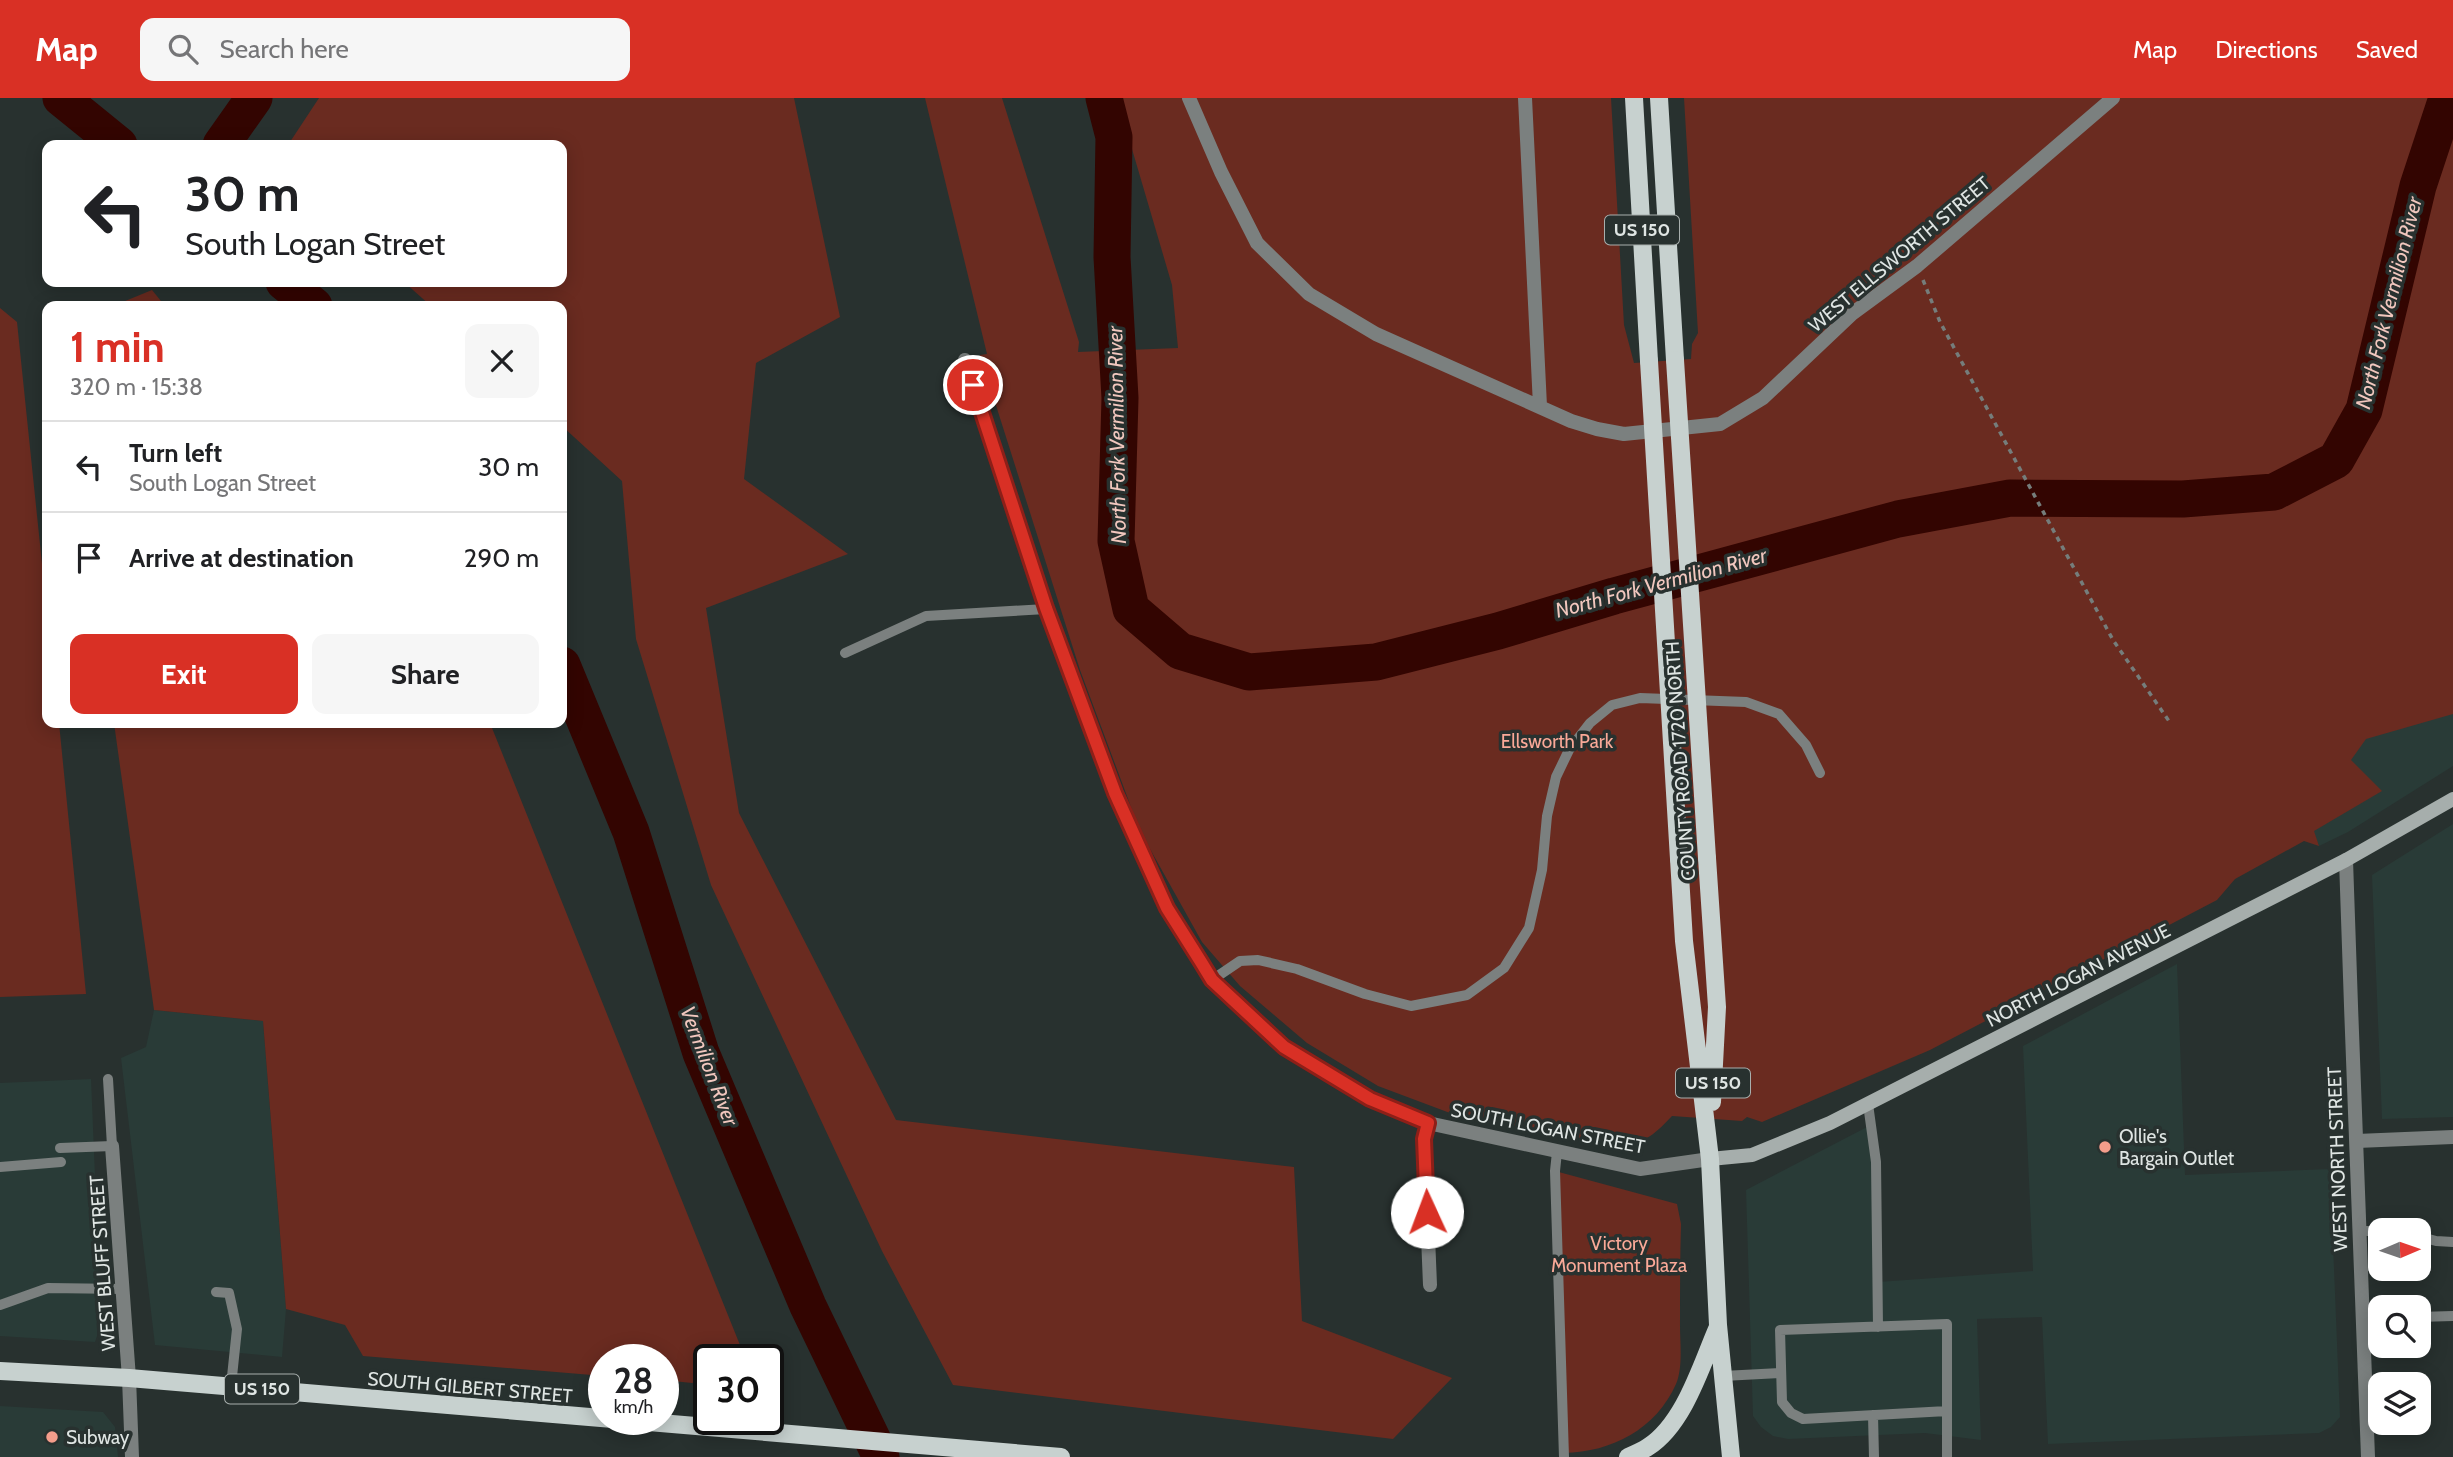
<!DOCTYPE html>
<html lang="en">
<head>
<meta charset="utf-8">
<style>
  body { margin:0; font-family:Cabin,sans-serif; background:#f6f6f6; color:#202124; height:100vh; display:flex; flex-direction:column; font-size:26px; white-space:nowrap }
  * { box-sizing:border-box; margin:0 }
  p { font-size:23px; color:#757577 }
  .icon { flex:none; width:38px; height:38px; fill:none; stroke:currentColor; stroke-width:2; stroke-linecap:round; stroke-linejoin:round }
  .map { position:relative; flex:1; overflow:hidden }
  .drawer { position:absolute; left:42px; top:203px; width:525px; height:427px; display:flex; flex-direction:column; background:#fff; border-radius:14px; box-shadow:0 4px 18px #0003 }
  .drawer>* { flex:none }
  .banner { position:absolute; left:42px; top:42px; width:525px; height:147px; border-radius:14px; box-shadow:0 4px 18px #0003; background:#fff; color:#202124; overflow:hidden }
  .needle { width:46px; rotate:88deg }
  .tools { position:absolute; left:2368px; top:1120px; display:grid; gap:14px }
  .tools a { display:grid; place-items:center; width:63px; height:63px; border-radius:14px; background:#fff; box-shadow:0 4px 18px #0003; font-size:35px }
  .speed { position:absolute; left:588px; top:1246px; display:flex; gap:14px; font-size:35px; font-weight:700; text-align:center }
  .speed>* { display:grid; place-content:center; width:91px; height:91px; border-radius:50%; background:#fff; box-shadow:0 4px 18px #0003; line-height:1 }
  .speed small { font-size:18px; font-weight:400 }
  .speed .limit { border:4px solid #111; border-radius:10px; background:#fff; color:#111 }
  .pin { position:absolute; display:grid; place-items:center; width:60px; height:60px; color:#fff; margin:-30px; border:4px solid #fff; border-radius:50%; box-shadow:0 2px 7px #0007 }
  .me { position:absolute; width:77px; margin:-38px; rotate:358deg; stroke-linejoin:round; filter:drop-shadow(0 0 5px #0008) }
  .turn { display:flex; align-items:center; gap:24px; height:147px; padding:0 28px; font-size:32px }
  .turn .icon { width:91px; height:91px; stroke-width:2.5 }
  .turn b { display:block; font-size:49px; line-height:60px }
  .round { display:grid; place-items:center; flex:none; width:74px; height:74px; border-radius:14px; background:#f6f6f6 }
  .overview { display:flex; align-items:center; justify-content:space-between; height:119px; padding:0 28px }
  h1 { font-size:42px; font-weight:700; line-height:52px; color:#d93025 }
  .button { display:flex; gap:14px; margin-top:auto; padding:14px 28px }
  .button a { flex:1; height:80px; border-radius:14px; background:#d93025; color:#fff; font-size:28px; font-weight:700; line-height:80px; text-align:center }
  .button a+a { background:#f6f6f6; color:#202124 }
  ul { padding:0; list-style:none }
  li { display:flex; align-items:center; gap:21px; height:91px; padding:0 28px; border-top:2px solid #e0e0e0 }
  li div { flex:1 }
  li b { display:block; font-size:26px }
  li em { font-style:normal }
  header { display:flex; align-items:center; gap:42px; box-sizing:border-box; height:98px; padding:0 35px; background:#d93025; color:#fff }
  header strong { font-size:33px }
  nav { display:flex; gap:38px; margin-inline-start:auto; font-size:24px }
  .search { width:490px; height:63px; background:#f6f6f6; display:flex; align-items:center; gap:18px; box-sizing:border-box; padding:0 24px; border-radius:14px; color:#757577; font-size:26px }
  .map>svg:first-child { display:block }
  .built { fill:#293b37 }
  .green { fill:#6a2b20 }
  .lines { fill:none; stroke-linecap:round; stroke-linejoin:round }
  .river { stroke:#330501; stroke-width:37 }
  .path { stroke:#757d7b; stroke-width:3.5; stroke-dasharray:5 5; stroke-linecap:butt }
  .lane { stroke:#7b807f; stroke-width:10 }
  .street { stroke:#7b807f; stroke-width:14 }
  .secondary { stroke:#a6aeac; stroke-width:14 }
  .primary { stroke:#c7d1cf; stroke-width:18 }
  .primary-bridge { stroke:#c7d1cf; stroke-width:18 }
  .route-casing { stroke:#8d1f18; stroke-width:18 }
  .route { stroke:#d93025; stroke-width:12 }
  .poi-dot { fill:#f49d8b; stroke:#28312f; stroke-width:2.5 }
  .labels { text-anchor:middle; stroke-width:7; stroke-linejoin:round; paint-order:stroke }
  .shield { fill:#28312f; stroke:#a8afad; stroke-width:2 }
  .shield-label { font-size:18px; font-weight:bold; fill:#dfe5e3 }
  .street-label { font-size:19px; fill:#dfe5e3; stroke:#28312f }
  .park-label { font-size:19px; fill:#faa998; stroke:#28312f }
  .poi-label { font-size:19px; fill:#dfe5e3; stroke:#28312f; text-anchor:start }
  .water-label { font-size:21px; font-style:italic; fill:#f1c7be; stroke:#28312f }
</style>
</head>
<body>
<header>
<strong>Map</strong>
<div class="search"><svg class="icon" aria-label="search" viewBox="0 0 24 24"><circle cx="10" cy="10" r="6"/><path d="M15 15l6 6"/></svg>Search here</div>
<nav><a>Map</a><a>Directions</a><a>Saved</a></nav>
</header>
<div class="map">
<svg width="2453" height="1359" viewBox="0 0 2453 1359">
  <rect width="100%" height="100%" fill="#28312f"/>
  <path class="built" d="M2453 585V668L2348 734 2319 748 2291 677Z
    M2453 726V1019L2382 1021 2372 777Z
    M2177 866 2185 1077 2330 1071 2340 1319 2331 1329 2319 1335 2048 1346 2042 1219 1977 1221 1981 1342 1925 1335 1788 1341 1773 1338 1761 1329 1753 1318 1746 1092 1871 1027 1878 1184 2033 1173 2023 948Z
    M154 912 263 923 286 1211 282 1259 155 1247 121 960 146 949Z
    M91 981 101 1226 95 1244 0 1238V985Z
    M0 1308 103 1314 115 1329 118 1359H0Z"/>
  <path class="green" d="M319 0H794L840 219 756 265 744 381 848 456 706 510 739 715 896 1022 1294 1069 1302 1223 1452 1280 1393 1341 953 1287 882 1153 711 787 636 541 622 383 562 328V208H431L404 184H562V47H288Z
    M925 0H1002L1079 244 1078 254 1178 250 1172 187 1117 0H1611L1624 227 1634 265 1691 261 1692 246 1698 235 1684 0H2453V616L2366 641 2351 662 2382 693 2314 733 2319 748 2304 743 2235 781 2217 802 1930 952 1762 1024 1747 1019 1742 1023 1672 1018C1652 1039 1644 1046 1614 1047L1450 1015 1378 988 1307 945 1240 888 1202 844 1140 733 1080 572 980 257 987 256Z
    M152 192 165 208H113Z
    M0 210 17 224 47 514V625H59L86 896 0 899Z
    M114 625H490L746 1262H709V1280L692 1285 663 1282V1262H604V1278L363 1258 345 1227 286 1211 263 923 154 912Z
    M1555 1073 1677 1106 1681 1126C1680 1160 1680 1194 1680 1228 1680 1245 1683 1270 1676 1286 1656 1331 1612 1354 1564 1355Z"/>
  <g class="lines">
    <path class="river" d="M61 0 119 47
      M1104 0 1114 39 1112 159 1120 300 1116 443 1131 511 1180 553 1249 574 1376 564 1498 533 1614 498 1898 421 2010 400 2183 401 2274 394 2336 362 2364 312 2418 88 2447 0
      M221 47 254 0
      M284 184 314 208
      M562 567 631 734 701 955 808 1208 881 1359"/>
    <path class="path" d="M1923 182 1940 224 2113 542 2171 626"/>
    <path class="lane" d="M845 555 926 518 1046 511
      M1212 882 1240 863 1258 862 1297 871 1365 896 1411 908 1467 897 1504 870 1529 830 1542 772 1547 718 1556 679 1569 652 1590 625 1612 607 1640 600 1746 604 1779 616 1806 647 1820 675
      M1868 1006 1876 1064 1878 1229
      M60 1050 112 1048 108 981
      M1557 1054 1555 1073 1564 1359
      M0 1069 61 1064
      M2358 1133H2380
      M2418 1138 2436 1143 2453 1144
      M216 1194 229 1195 237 1231 231 1288
      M0 1207 48 1190 123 1191
      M2418 1219 2453 1218
      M2362 1221 2380 1220
      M1723 1278 1781 1275
      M1873 1317 1874 1359
      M1947 1359V1226L1780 1232 1782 1304 1791 1315 1803 1321 1947 1313"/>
    <path class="street" d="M1189 0 1221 74 1257 145 1309 196 1376 236 1571 323 1597 331 1624 336 1720 326 1763 300 1853 215 1917 168 2113 0
      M1525 0 1540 308
      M965 262 1046 511 1115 695 1167 810 1212 882 1284 949 1370 1001 1428 1025 1640 1071 1710 1061
      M2346 762C2353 961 2359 1160 2368 1359
      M1428 1025 1424 1041 1430 1187
      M2357 1043 2453 1039
      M112 1048 129 1280 132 1359"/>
    <path class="secondary" d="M1710 1061 1752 1057 1830 1025 2346 762 2453 701"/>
    <path class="primary" d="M1634 0 1649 263
      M1659 0 1675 262
      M1707 760 1717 909 1712 1004
      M1679 761 1684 843 1710 1061 1718 1227 1731 1359
      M0 1273 129 1280 1061 1359
      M1628 1359C1635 1356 1642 1353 1648 1349 1684 1326 1701 1268 1717 1231"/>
    <path class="primary-bridge" d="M1675 262 1707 760
      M1649 263 1679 761"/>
  </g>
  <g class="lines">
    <defs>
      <path id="route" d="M973 287 1046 510 1115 695 1167 810 1201 864 1212 882 1284 949 1370 1001 1428 1025 1424 1041 1427 1114"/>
    </defs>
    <use href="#route" class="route-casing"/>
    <use href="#route" class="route"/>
  </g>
  <g class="poi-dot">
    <circle cx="2105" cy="1049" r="7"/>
    <circle cx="52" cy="1339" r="7"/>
  </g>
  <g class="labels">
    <g class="shield">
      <rect x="1605" y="117.5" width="74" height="29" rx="5"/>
      <rect x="1676" y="970.5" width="74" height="29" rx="5"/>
      <rect x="225" y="1276.5" width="74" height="29" rx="5"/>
    </g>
    <g class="shield-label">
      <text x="1642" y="138">US 150</text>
      <text x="1713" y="991">US 150</text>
      <text x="262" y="1297">US 150</text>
    </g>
    <g class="street-label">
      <text transform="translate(1899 156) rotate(-40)" y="7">WEST ELLSWORTH STREET</text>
      <text transform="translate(1680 663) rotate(-94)" y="7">COUNTY ROAD 1720 NORTH</text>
      <text transform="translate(2078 877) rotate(-27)" y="7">NORTH LOGAN AVENUE</text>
      <text transform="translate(1548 1030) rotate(11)" y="7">SOUTH LOGAN STREET</text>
      <text transform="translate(2337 1061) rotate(-92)" y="7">WEST NORTH STREET</text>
      <text transform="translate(102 1165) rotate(-94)" y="7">WEST BLUFF STREET</text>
      <text transform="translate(470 1289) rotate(5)" y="7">SOUTH GILBERT STREET</text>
    </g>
    <g class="park-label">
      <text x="1557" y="650">Ellsworth Park</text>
      <text x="1619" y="1152">Victory<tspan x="1619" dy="22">Monument Plaza</tspan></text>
    </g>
    <g class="poi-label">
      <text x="2119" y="1045">Ollie's<tspan x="2119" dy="22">Bargain Outlet</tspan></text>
      <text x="66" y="1346">Subway</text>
    </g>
    <g class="water-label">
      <text transform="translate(2389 205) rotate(-76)" y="7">North Fork Vermilion River</text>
      <text transform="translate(1117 337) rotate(-91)" y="7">North Fork Vermilion River</text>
      <text transform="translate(1661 485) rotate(-15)" y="7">North Fork Vermilion River</text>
      <text transform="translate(709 968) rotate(69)" y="7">Vermilion River</text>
    </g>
  </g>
</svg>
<div class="tools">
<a><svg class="needle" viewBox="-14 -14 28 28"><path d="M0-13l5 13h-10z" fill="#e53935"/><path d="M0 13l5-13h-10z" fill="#757577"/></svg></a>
<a><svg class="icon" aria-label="search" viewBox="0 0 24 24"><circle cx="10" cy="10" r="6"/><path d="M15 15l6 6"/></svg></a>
<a><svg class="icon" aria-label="layers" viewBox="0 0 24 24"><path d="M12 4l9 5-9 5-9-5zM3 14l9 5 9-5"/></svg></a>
</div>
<div class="speed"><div>28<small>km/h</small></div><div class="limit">30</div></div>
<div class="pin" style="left:973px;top:287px;background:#d93025"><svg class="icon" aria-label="arrive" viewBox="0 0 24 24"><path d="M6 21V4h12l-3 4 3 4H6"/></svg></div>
<svg class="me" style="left:1427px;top:1114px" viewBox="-20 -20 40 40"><circle r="19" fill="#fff"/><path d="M0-13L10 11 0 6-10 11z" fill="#d93025"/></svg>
<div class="banner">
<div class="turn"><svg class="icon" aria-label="left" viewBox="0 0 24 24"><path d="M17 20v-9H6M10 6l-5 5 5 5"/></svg><div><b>30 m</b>South Logan Street</div></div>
</div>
<section class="drawer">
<div class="overview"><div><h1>1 min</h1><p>320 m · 15:38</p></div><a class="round"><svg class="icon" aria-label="close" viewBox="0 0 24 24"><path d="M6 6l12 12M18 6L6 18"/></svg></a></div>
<ul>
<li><svg class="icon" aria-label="left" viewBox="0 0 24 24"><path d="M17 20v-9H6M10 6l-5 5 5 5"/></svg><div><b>Turn left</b><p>South Logan Street</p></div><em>30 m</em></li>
<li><svg class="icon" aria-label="arrive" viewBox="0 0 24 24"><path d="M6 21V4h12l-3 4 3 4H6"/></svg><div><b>Arrive at destination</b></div><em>290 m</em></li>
</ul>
<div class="button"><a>Exit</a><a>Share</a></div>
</section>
</div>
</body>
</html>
